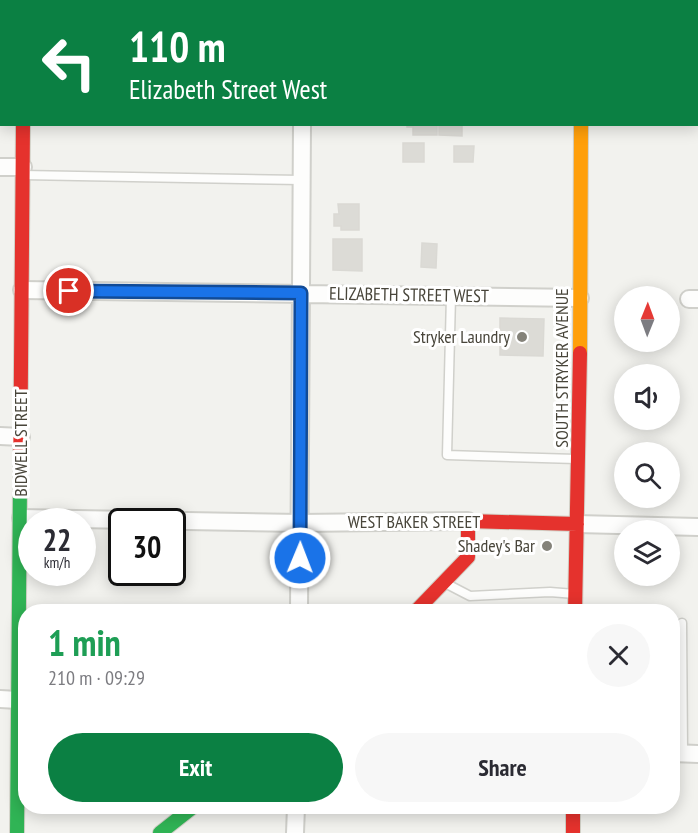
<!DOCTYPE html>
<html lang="en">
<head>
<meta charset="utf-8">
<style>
  body { margin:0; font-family:"PT Sans Narrow",sans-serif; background:#f7f7f7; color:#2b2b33; height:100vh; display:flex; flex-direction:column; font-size:22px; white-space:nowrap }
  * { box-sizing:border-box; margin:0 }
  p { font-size:20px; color:#7c7c81 }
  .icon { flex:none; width:33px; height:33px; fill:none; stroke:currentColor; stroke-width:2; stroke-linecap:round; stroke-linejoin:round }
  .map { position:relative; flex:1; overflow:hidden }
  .details { position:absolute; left:18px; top:604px; width:662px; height:210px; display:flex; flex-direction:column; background:#fff; border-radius:24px; box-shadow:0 3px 15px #0003 }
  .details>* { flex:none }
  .guide { position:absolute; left:0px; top:0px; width:699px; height:126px; box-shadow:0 3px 15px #0003; background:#0b8043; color:#fff; overflow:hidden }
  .needle { width:39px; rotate:1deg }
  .tools { position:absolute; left:614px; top:286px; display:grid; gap:12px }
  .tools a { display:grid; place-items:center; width:66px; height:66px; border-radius:50%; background:#fff; box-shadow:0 3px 15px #0003; font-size:30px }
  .speed { position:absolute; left:18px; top:508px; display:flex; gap:12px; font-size:30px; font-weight:700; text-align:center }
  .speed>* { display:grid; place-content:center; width:78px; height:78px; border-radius:50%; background:#fff; box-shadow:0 3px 15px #0003; line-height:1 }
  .speed small { font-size:15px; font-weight:400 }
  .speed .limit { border:3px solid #111; border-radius:9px; background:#fff; color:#111 }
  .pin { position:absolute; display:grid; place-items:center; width:51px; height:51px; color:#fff; margin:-26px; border:3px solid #fff; border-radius:50%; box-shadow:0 2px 6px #0007 }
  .me { position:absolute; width:66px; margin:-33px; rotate:1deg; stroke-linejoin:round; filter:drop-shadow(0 0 4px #0008) }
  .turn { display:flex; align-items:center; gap:21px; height:126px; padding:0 30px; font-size:27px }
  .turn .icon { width:78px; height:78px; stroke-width:2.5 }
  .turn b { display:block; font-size:42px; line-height:51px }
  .round { display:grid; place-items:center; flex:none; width:63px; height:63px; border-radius:32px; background:#f7f7f7 }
  .overview { display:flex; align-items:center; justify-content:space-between; height:102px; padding:0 30px }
  h1 { font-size:36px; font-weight:700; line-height:45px; color:#1e9e55 }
  .button { display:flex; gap:12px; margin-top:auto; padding:12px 30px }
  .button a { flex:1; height:69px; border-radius:36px; background:#0b8043; color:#fff; font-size:24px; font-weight:700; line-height:69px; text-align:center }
  .button a+a { background:#f7f7f7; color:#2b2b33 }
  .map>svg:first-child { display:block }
  .building { fill:#dcdbd6; stroke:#dad9d4; stroke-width:1.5 }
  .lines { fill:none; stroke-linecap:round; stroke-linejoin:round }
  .lane-casing { stroke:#d0d0cb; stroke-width:11 }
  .street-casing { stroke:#d0d0cb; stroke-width:20 }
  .fast-casing { stroke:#d2d1c7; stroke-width:16 }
  .slow-casing { stroke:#d2d1c7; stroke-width:16 }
  .jam-casing { stroke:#d2d1c7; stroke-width:16 }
  .lane { stroke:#fdfdfc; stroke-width:8 }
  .street { stroke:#fdfdfc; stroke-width:16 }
  .fast { stroke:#30b455; stroke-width:14 }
  .slow { stroke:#ff9f0a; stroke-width:14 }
  .jam { stroke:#e5322d; stroke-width:14 }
  .route-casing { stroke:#114b97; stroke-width:15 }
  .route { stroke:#1a73e8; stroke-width:10 }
  .poi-dot { fill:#848279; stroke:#fff; stroke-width:2 }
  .labels { text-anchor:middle; stroke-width:6; stroke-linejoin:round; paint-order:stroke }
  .street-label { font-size:18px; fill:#48453a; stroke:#fff }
  .poi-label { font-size:18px; fill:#48453a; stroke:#fff; text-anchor:end }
</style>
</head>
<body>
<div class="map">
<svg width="698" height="833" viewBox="0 0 698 833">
  <rect width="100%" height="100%" fill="#f2f2ee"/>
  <path class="building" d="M407 124H437V135H413V127H407Z
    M439 124H462V136L439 135Z
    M403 143H424V162H403Z
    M454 146H474L473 162H454Z
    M338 204H359V230H341V226H334V214H339Z
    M333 239H362V271L333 270Z
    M422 243 437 244 436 268 421 267Z
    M500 318 544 319 543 356 500 355Z"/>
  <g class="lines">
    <defs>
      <path id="lane" d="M23 175 301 180
        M451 296 447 455 576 459
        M445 583 470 596 550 592 575 594
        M682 623 683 753"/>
      <path id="street" d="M24 2V0
        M304 2V0
        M0 167H23
        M22 290 580 298
        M689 299H698
        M0 436 21 437
        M21 518 300 523 468 521
        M577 524 698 527
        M299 612 302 124
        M0 699 18 700 26 704
        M672 753 698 754
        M295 833 296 807"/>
      <path id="fast" d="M17 833 20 485
        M160 833 193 807"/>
      <path id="slow" d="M584 0V2
        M580 353 581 124"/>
      <path id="jam" d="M20 485 23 124
        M415 612 468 557V521L577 524
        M575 612 580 353
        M573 807V833"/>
    </defs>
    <use href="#lane" class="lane-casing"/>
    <use href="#street" class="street-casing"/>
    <use href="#fast" class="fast-casing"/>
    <use href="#slow" class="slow-casing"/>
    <use href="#jam" class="jam-casing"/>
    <use href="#lane" class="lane"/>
    <use href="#street" class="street"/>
    <use href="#fast" class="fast"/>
    <use href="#slow" class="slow"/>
    <use href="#jam" class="jam"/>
  </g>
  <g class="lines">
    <defs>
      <path id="route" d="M69 291 301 293 300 558"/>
    </defs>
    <use href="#route" class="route-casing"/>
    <use href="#route" class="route"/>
  </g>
  <g class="poi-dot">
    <circle cx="522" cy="337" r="6"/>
    <circle cx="547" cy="546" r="6"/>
  </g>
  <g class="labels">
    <g class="street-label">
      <text transform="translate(409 295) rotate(1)" y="6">ELIZABETH STREET WEST</text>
      <text transform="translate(562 368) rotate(-90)" y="6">SOUTH STRYKER AVENUE</text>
      <text transform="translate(21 443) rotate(-90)" y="6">BIDWELL STREET</text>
      <text x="414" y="528">WEST BAKER STREET</text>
    </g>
    <g class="poi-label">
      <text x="510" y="343">Stryker Laundry</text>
      <text x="535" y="552">Shadey's Bar</text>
    </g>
  </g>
</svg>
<div class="tools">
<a><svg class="needle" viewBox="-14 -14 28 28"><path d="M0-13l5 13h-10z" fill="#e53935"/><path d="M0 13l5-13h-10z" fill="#7c7c81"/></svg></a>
<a><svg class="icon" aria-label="sound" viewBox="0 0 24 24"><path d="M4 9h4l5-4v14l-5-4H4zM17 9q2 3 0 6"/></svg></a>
<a><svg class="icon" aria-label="search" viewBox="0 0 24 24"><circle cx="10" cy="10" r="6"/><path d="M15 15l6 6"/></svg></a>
<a><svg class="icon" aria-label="layers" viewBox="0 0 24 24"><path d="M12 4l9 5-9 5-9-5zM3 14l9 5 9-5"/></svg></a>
</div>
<div class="speed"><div>22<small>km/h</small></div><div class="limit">30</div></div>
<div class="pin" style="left:69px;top:291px;background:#d93025"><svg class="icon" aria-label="arrive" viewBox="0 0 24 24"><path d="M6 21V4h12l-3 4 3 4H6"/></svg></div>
<svg class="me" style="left:300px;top:558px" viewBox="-20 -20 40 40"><circle r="17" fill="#1a73e8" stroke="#fff" stroke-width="3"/><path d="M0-11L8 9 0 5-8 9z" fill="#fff"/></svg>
<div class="guide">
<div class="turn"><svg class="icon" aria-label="left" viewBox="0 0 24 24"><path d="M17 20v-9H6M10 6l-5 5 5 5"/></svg><div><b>110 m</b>Elizabeth Street West</div></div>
</div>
<section class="details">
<div class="overview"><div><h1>1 min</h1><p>210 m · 09:29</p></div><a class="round"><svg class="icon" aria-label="close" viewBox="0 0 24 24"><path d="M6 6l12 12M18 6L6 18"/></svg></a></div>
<div class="button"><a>Exit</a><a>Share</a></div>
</section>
</div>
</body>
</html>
